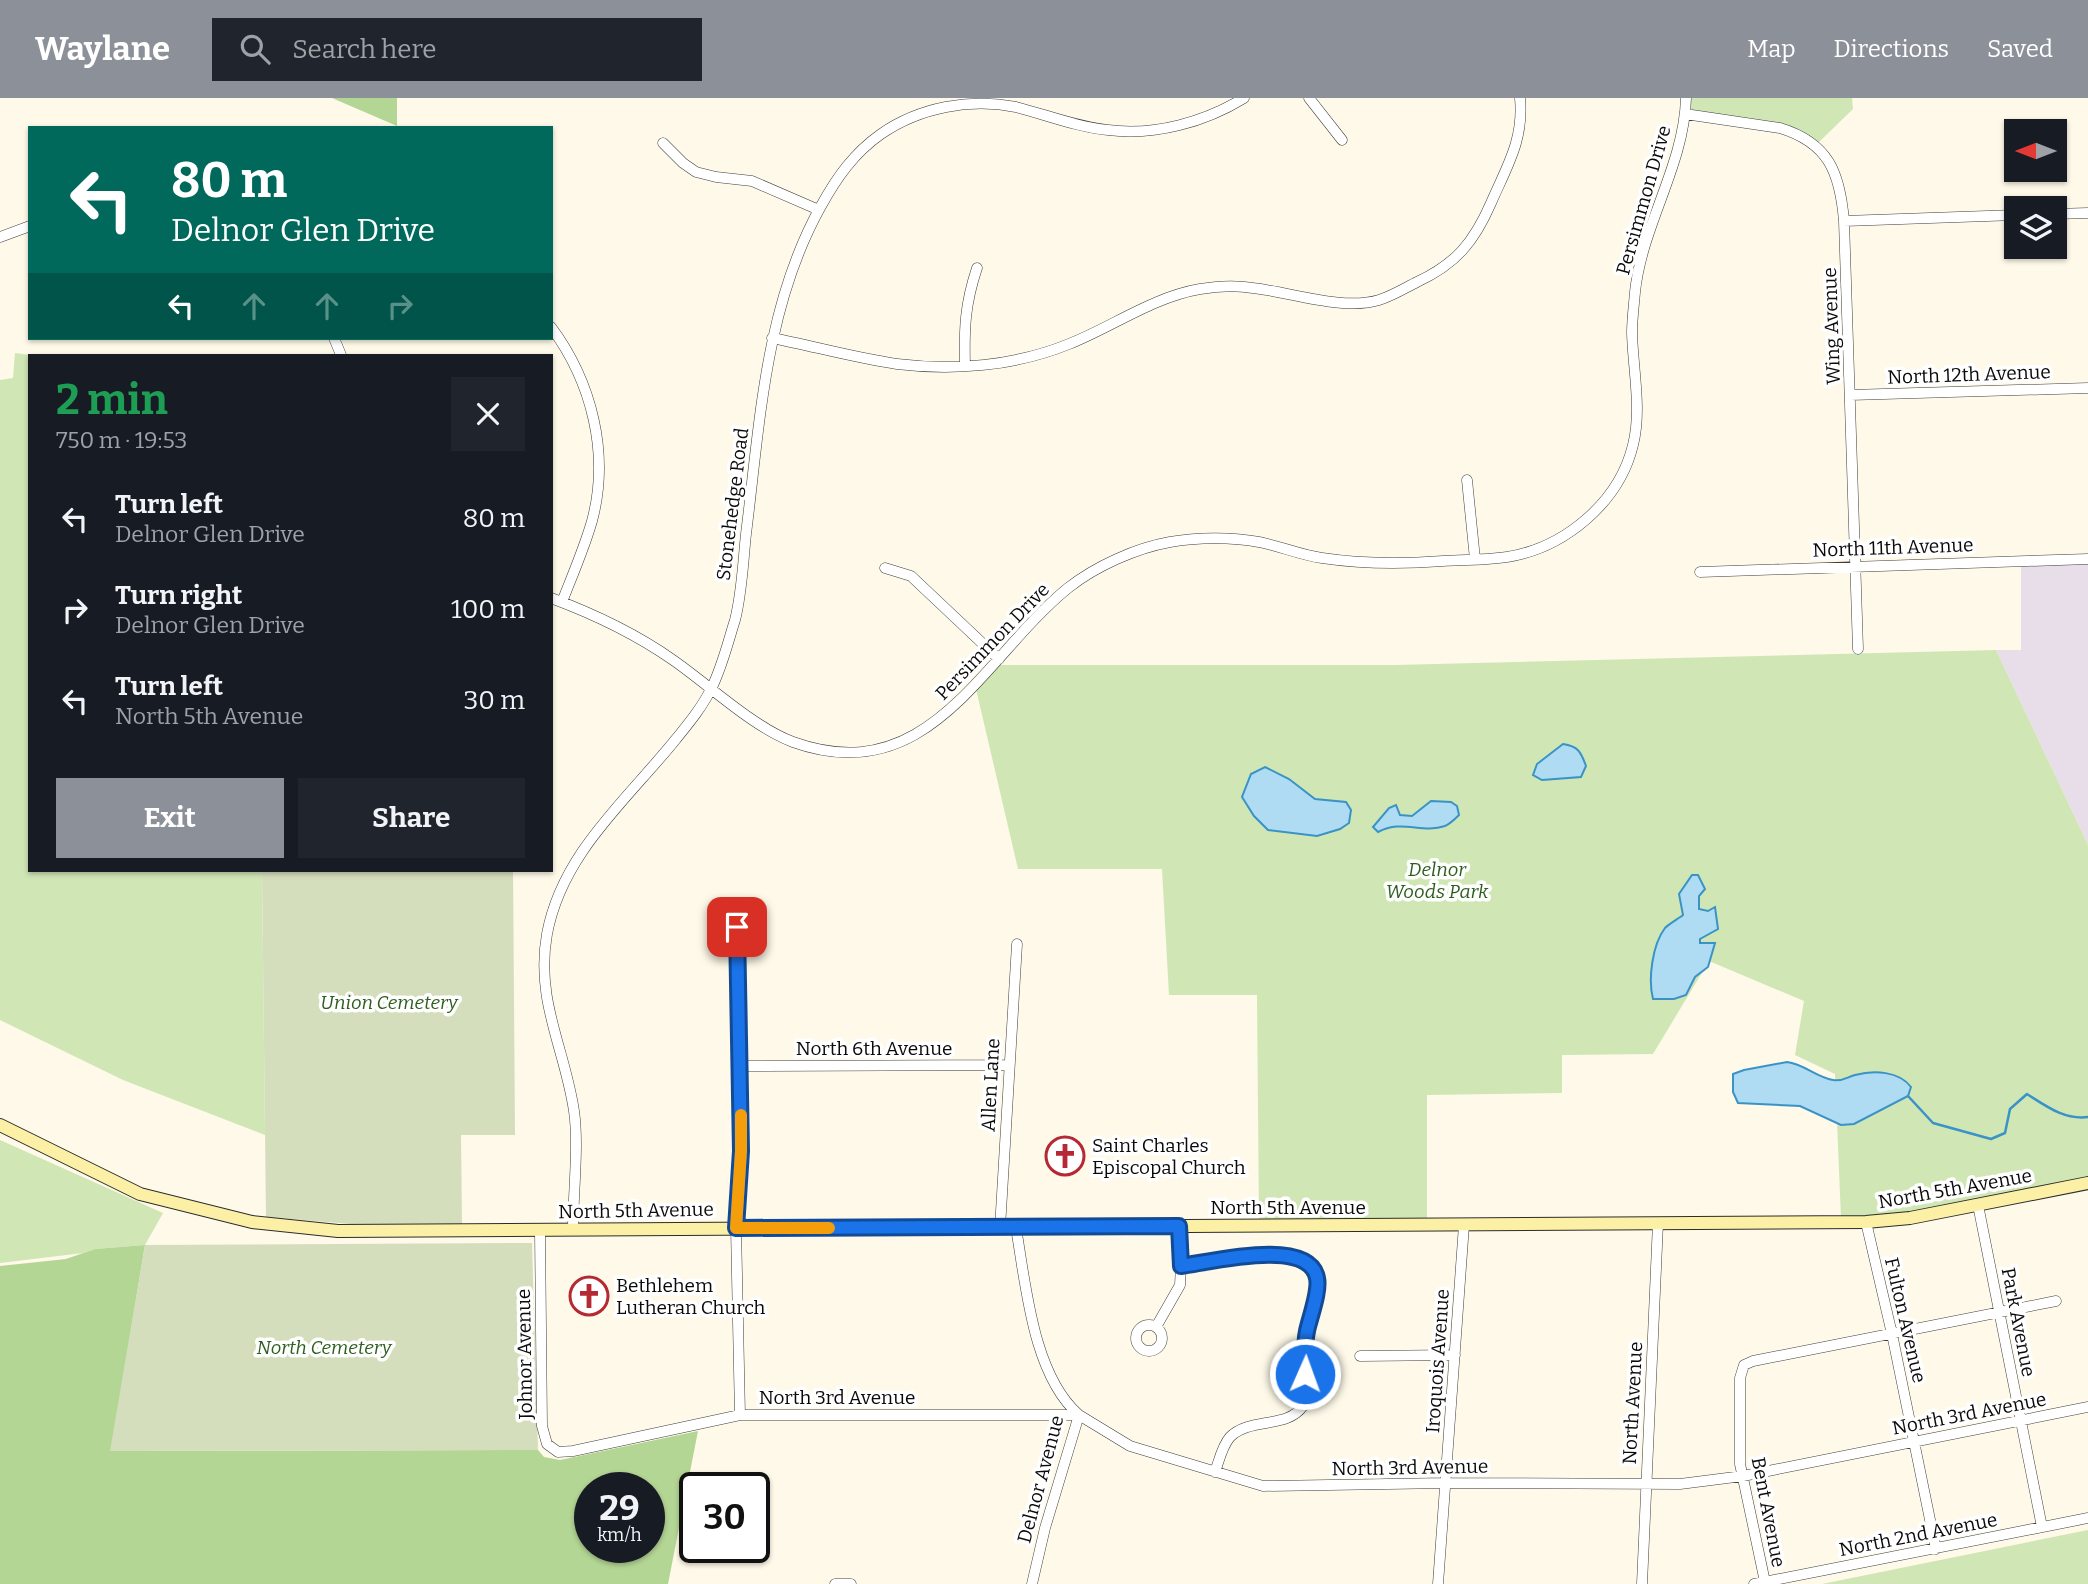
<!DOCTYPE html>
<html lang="en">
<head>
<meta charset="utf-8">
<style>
  body { margin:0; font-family:Bitter,serif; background:#20242c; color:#f1f3f6; height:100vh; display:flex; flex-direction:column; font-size:26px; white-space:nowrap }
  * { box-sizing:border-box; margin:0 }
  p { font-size:23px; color:#9ea1a6 }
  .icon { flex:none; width:38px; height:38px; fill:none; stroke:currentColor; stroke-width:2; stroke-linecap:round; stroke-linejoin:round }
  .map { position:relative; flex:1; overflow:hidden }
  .drawer { position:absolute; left:28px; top:256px; width:525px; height:518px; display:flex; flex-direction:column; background:#171b24; border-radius:0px; box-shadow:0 2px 5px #0004 }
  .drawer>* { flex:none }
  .banner { position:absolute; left:28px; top:28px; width:525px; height:214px; border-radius:0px; box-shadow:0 2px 5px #0004; background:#00695c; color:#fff; overflow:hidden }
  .needle { width:46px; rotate:270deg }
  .controls { position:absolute; left:2004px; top:21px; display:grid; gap:14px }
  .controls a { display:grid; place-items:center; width:63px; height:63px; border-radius:0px; background:#171b24; box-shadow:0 2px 5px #0004; font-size:35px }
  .speed { position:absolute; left:574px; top:1374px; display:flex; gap:14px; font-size:35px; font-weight:700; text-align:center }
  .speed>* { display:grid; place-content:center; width:91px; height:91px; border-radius:50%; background:#171b24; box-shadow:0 2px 5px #0004; line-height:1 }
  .speed small { font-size:18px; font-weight:400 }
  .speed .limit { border:4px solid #111; border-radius:10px; background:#fff; color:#111 }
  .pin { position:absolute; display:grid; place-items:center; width:60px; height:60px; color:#fff; margin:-30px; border-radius:14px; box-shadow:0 4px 10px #0006 }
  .me { position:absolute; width:77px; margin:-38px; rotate:2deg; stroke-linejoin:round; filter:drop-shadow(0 0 5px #0008) }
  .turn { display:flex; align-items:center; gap:24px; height:147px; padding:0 28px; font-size:32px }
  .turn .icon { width:91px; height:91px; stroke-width:2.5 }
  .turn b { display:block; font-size:49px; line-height:60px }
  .lanes { display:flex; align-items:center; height:66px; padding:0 28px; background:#0003; justify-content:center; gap:35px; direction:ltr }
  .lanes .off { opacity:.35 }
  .round { display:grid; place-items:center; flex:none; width:74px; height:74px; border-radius:0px; background:#20242c }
  .overview { display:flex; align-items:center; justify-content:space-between; height:119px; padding:0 28px }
  h1 { font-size:42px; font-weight:700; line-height:52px; color:#1e9e55 }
  .action { display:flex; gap:14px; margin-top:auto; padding:14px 28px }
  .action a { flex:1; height:80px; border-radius:0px; background:#8c9099; color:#fff; font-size:28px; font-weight:700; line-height:80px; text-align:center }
  .action a+a { background:#20242c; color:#f1f3f6 }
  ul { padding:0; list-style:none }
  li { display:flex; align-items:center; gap:21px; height:91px; padding:0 28px }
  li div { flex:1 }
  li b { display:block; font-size:26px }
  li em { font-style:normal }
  header { display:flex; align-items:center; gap:42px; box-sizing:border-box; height:98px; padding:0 35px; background:#8c9099; color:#fff }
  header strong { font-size:33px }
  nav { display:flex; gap:38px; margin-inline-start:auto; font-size:24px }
  .search { width:490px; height:63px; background:#20242c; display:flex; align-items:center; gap:18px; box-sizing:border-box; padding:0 24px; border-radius:0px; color:#9ea1a6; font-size:26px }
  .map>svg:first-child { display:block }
  .industrial { fill:#e8dee9 }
  .green { fill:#d0e6b5 }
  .forest { fill:#b4d694; fill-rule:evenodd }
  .cemetery { fill:#d4debc }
  .water { fill:#afdcf3; stroke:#3993c7; stroke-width:2 }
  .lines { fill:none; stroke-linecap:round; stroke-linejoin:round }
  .stream { stroke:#3993c7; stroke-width:2.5 }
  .minor-casing { stroke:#3d3d3d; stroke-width:11 }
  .secondary-casing { stroke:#2c2c2c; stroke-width:14 }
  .minor { stroke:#fff; stroke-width:10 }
  .secondary { stroke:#fcf0a6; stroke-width:12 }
  .route-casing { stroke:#114b97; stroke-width:18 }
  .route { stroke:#1a73e8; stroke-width:12 }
  .slow { stroke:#f59e0b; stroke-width:12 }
  .labels { text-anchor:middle; stroke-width:7; stroke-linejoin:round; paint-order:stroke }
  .street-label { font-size:19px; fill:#0a0a0a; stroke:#fff }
  .park-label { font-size:19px; font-style:italic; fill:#2d5e1e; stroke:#fff }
  .poi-label { font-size:19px; fill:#0a0a0a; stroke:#fff; text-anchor:start }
</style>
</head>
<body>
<header>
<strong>Waylane</strong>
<div class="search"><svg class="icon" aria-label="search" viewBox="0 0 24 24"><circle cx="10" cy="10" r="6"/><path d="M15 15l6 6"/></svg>Search here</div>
<nav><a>Map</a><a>Directions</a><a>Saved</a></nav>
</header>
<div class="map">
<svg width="2088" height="1486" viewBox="0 0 2088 1486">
  <rect width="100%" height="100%" fill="#fef9e8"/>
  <path class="industrial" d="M2088 464V747L1996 552H2021V466Z"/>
  <path class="green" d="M1687 0H1852L1853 11 1818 45 1801 33 1690 14Z
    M15 255 30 257V772H262L265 1037 123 982 0 922V282L13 280Z
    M1996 552 2088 747V1081L1910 1117 1841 1120 1835 976 1795 957 1804 903 1709 863 1653 956 1562 957V995L1427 997V1122H1259L1257 897H1169L1162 771H1018L976 591 997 567H1395Z
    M0 1042 163 1115 145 1147 95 1151 83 1155 0 1165Z
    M2088 1432V1486H1822Z"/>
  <path class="forest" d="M330 0H397V28L332 0Z
    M145 1147 111 1353 538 1352 544 1359 560 1362 698 1333 668 1486H0V1168L66 1161 95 1151ZM590 1390H649V1449H590Z"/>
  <path class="cemetery" d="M262 772H513L515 1037H461L462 1126H351L266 1119Z
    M532 1145 538 1352 110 1353 145 1147Z"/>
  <path class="water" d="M1563 646C1578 648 1581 654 1586 668L1581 679 1542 682 1533 677 1537 666Z
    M1265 669 1289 681 1315 701 1346 704 1351 712 1349 725 1340 731 1317 738 1268 732 1254 718 1242 699 1251 676Z
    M1431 703 1451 704 1457 708 1459 717C1455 721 1450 726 1445 728 1422 736 1402 721 1378 734L1373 729 1389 710 1396 707 1400 717 1412 718Z
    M1692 777H1698L1705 791 1699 798V811L1708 813 1715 809 1718 831 1700 841V845H1715L1708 869 1695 879 1686 897 1674 901H1653C1648 882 1652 847 1665 830 1670 825 1678 821 1683 817L1679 796Z
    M1787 964C1804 966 1816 979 1833 982 1842 984 1847 979 1855 977 1874 972 1899 973 1911 989L1908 998 1854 1026 1841 1027 1800 1008 1738 1005 1733 994V976L1744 972Z"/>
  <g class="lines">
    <path class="stream" d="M1908 998 1933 1025 1991 1041 2005 1035 2010 1011 2027 996C2046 1008 2064 1022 2088 1019"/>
    <defs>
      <path id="minor" d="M1309 0 1342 42
        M1685 16 1780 30C1829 45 1840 75 1844 123L1858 551
        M663 45 683 65 696 74 716 79 752 83 819 112
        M2054 116 2088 115
        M1844 123 2016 117
        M0 139 30 128
        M551 229C592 284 610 356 592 423 584 451 572 478 562 504
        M334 240 341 257
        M772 240C813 248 855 260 897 266 954 273 1015 268 1069 246 1112 229 1153 199 1200 191 1217 188 1236 187 1253 190 1290 194 1343 213 1379 202 1392 198 1405 190 1417 184 1456 166 1474 144 1491 105 1507 68 1524 42 1520 0
        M965 268C964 230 965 206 977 170
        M1850 297 2088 290
        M1467 382 1475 461
        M885 470 911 478 999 561
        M1700 474 2088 461
        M551 500C594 516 636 536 673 562 709 587 753 629 793 644 929 693 982 560 1068 490 1096 468 1136 450 1170 444 1198 439 1232 439 1259 444 1280 448 1300 457 1322 460 1362 466 1402 466 1443 463 1464 462 1486 462 1507 459 1564 450 1619 405 1633 347 1642 311 1633 272 1632 235 1632 221 1634 207 1635 194 1642 127 1684 68 1686 0
        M737 829 741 1053 736 1130 740 1317
        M740 968 1009 967
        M1978 1107 2042 1429
        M1866 1124 1892 1236 1936 1451
        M1179 1128 1181 1168C1215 1165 1300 1137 1317 1180 1316 1205 1306 1229 1305 1255 1304 1268 1310 1298 1303 1308 1287 1331 1250 1319 1230 1339 1222 1348 1219 1363 1215 1374
        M1000 1130 1017 846
        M1016 1130C1026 1188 1033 1277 1079 1317L1045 1430 1032 1486
        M573 1132C573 1097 579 1047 574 1013 565 951 535 902 547 836 562 755 627 702 676 641 689 625 703 608 712 589 722 569 728 544 735 522 742 495 743 464 746 436 760 324 765 208 821 108 837 79 854 55 881 36 920 9 970 0 1016 9 1047 17 1077 29 1108 32 1155 38 1205 24 1244 0
        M540 1133 542 1328 547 1346 558 1354 573 1353 740 1317H1079L1130 1348 1263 1388 1446 1385 1680 1386 1743 1378 2088 1309
        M1136 1240a13 13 0 1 1 26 0a13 13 0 1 1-26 0Z
        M1156 1229 1180 1187 1181 1168
        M1360 1258 1455 1257
        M1765 1484 1740 1366V1280L1744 1267 1753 1263 2056 1203
        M835 1486H851
        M1438 1486 1464 1127
        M1642 1486 1658 1125
        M1754 1486 2088 1420"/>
      <path id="secondary" d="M0 1027 140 1096 252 1124 338 1133 1866 1124 1910 1120 2088 1085"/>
    </defs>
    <use href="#minor" class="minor-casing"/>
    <use href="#secondary" class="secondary-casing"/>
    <use href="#minor" class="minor"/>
    <use href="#secondary" class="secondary"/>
  </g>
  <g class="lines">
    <defs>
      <path id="route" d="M737 829 741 1053 736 1130 1179 1128 1181 1168C1207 1165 1309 1138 1317 1180 1320 1193 1310 1219 1307 1233 1304 1247 1305 1262 1305 1276"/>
    </defs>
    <use href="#route" class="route-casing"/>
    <use href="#route" class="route"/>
    <path class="slow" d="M741 1017V1053L736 1130H829"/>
  </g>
  <defs>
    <symbol id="church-ring" viewBox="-11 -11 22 22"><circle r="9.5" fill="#fff" stroke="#b42933" stroke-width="1.5"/><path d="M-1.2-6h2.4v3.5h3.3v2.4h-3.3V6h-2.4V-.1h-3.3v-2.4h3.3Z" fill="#b42933"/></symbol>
  </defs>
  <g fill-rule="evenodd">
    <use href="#church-ring" x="1043" y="1036" width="44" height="44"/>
    <use href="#church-ring" x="567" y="1176" width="44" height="44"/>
  </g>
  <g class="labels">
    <g class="street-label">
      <text transform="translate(1643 102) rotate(-74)" y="7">Persimmon Drive</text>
      <text transform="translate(1831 228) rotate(-92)" y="7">Wing Avenue</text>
      <text transform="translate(1969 276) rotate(-2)" y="7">North 12th Avenue</text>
      <text transform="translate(732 406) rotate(-83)" y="7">Stonehedge Road</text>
      <text transform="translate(1893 449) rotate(-2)" y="7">North 11th Avenue</text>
      <text transform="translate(992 543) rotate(-46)" y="7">Persimmon Drive</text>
      <text x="874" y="957">North 6th Avenue</text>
      <text transform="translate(990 987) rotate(-87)" y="7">Allen Lane</text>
      <text transform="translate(1955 1090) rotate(-10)" y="7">North 5th Avenue</text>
      <text x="1288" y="1116">North 5th Avenue</text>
      <text transform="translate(636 1112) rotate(-1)" y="7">North 5th Avenue</text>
      <text transform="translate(1906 1222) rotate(77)" y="7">Fulton Avenue</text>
      <text transform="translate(2019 1224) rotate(79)" y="7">Park Avenue</text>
      <text transform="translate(524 1256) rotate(-91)" y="7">Johnor Avenue</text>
      <text transform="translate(1437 1263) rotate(-86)" y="7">Iroquois Avenue</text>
      <text x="837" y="1306">North 3rd Avenue</text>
      <text transform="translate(1632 1305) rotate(-87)" y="7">North Avenue</text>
      <text transform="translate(1969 1315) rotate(-11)" y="7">North 3rd Avenue</text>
      <text transform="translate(1410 1369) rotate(-1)" y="7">North 3rd Avenue</text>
      <text transform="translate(1040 1381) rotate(-75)" y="7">Delnor Avenue</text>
      <text transform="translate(1769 1414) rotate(79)" y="7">Bent Avenue</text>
      <text transform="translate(1918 1436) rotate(-11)" y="7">North 2nd Avenue</text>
    </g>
    <g class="park-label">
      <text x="1437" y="778">Delnor<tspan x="1437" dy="22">Woods Park</tspan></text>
      <text x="389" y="911">Union Cemetery</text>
      <text x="324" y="1256">North Cemetery</text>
    </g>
    <g class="poi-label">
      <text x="1092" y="1054">Saint Charles<tspan x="1092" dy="22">Episcopal Church</tspan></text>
      <text x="616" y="1194">Bethlehem<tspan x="616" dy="22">Lutheran Church</tspan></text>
    </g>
  </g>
</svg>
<div class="controls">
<a><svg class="needle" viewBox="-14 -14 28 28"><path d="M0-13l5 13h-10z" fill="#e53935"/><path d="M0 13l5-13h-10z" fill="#9ea1a6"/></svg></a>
<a><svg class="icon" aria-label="layers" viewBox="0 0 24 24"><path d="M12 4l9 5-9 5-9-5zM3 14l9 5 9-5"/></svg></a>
</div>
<div class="speed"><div>29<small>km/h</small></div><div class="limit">30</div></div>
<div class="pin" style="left:737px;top:829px;background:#d93025"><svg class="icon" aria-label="arrive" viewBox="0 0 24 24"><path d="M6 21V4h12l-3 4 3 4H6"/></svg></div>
<svg class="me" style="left:1305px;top:1276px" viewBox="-20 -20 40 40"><circle r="17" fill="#1a73e8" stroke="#fff" stroke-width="3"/><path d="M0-11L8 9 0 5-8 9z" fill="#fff"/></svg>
<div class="banner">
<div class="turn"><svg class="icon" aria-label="left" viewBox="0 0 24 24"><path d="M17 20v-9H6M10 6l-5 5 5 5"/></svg><div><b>80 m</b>Delnor Glen Drive</div></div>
<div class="lanes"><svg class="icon" aria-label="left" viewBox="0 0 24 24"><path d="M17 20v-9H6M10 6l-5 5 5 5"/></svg><svg class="icon off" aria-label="ahead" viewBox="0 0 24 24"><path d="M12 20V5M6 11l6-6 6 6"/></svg><svg class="icon off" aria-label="ahead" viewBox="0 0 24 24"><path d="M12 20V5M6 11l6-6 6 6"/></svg><svg class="icon off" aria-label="right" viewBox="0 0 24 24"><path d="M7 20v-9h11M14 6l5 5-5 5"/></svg></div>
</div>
<section class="drawer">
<div class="overview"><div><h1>2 min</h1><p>750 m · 19:53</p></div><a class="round"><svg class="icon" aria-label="close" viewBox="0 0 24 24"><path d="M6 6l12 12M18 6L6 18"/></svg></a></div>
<ul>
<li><svg class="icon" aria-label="left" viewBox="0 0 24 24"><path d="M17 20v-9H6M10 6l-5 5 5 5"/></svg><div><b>Turn left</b><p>Delnor Glen Drive</p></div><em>80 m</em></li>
<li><svg class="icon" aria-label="right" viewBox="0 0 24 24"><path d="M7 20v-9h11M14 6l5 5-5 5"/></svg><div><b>Turn right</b><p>Delnor Glen Drive</p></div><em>100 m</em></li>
<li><svg class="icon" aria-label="left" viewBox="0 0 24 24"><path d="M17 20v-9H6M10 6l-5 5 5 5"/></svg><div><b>Turn left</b><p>North 5th Avenue</p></div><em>30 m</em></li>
</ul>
<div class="action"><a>Exit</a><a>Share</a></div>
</section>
</div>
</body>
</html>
